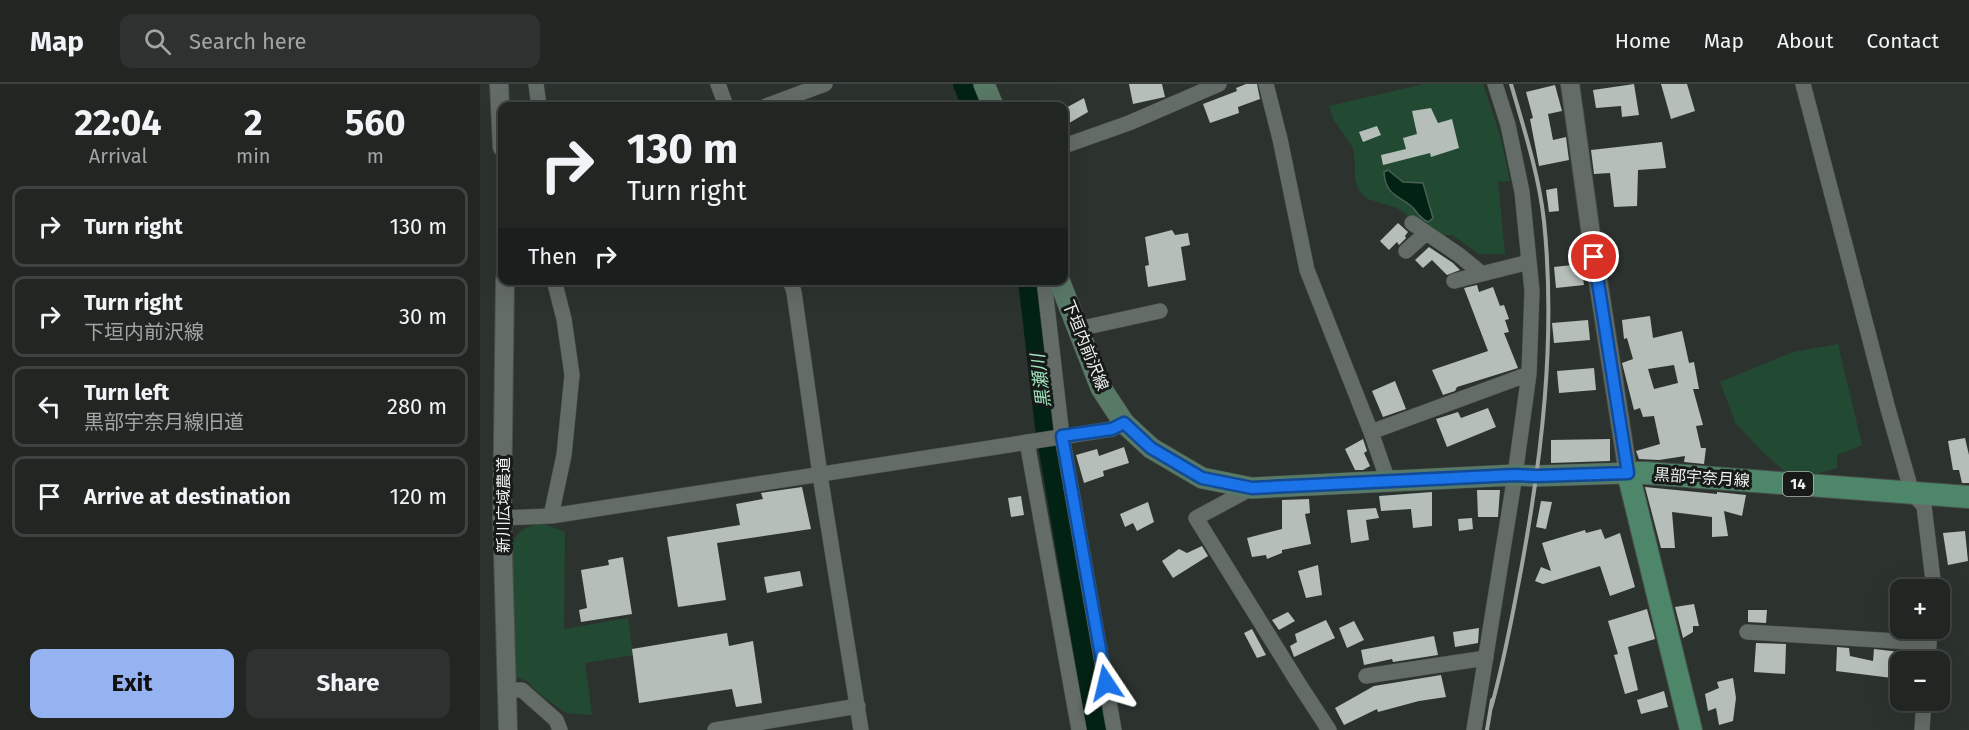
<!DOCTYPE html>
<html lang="en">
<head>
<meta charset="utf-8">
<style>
  body { margin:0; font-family:"Fira Sans","Noto Sans JP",sans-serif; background:#2d3230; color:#f1f3f6; height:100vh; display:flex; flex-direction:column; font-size:22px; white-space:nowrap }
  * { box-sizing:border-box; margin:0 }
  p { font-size:20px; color:#a2a5a6 }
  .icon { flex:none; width:33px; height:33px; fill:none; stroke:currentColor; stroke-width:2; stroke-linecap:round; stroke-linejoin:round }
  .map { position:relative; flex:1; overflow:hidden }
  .details { display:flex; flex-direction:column; background:#212623; width:480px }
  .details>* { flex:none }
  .top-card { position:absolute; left:18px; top:18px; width:570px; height:183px; border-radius:12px; box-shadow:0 6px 24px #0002,0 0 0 2px #3e4341; background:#212623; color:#f1f3f6; overflow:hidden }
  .tools { position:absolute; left:1410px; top:495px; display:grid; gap:12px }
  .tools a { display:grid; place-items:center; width:60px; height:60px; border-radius:12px; background:#212623; box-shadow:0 6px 24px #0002,0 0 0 2px #3e4341; font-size:30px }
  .pin { position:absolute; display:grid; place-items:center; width:51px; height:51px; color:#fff; margin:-26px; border:3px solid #fff; border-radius:50%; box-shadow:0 2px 6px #0007 }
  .me { position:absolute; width:66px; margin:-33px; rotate:350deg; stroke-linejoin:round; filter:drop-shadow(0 0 4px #0008) }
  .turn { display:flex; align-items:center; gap:21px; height:126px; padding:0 30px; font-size:27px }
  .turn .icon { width:78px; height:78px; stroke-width:2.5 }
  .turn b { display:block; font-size:42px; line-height:51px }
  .then { display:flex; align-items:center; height:57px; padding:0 30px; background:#0003; gap:12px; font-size:22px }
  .eta { display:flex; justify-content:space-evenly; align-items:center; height:102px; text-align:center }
  .eta b { font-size:36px; font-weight:700; line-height:42px }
  .cta { display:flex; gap:12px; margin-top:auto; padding:12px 30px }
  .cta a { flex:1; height:69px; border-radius:12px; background:#95b2f1; color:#111; font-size:24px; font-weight:700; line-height:69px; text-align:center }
  .cta a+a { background:#2d3230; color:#f1f3f6 }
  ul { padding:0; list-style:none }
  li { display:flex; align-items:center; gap:18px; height:81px; margin:0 12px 9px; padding:0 18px; border:3px solid #3e4341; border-radius:12px }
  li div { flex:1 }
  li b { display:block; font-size:22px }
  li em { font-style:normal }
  header { display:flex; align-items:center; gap:36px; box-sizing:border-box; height:84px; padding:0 30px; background:#212623; border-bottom:2px solid #3e4341 }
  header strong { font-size:28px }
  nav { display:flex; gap:33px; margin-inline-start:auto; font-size:21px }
  .search { width:420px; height:54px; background:#2d3230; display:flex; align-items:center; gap:15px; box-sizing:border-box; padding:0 21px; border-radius:12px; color:#a2a5a6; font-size:22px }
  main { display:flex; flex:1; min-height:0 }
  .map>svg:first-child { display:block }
  .green { fill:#224a33 }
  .water { fill:#022313; stroke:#496155; stroke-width:1.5 }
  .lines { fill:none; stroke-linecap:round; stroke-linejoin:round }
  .river { stroke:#022313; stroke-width:22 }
  .building { fill:#b5beb8; fill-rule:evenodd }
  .minor-casing { stroke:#494f4b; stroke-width:16 }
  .tertiary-casing { stroke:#494f4b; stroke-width:20 }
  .secondary-casing { stroke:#494f4b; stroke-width:22 }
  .primary-casing { stroke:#494f4b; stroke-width:24 }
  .minor { stroke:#646c67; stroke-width:15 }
  .tertiary { stroke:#646c67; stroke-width:18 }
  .secondary { stroke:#597967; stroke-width:21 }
  .primary { stroke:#4d8668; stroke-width:22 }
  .rail { stroke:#a0a5a2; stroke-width:4 }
  .route-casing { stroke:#114b97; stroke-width:15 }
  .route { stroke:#1a73e8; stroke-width:10 }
  .labels { text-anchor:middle; stroke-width:6; stroke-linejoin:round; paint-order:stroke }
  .shield { fill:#171a18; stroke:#aeb2af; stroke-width:1.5 }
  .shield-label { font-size:15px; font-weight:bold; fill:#eff3f0 }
  .street-label { font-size:16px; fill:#eff3f0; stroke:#171a18 }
  .water-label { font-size:18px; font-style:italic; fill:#9ce4b9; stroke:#171a18 }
</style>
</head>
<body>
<header>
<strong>Map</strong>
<div class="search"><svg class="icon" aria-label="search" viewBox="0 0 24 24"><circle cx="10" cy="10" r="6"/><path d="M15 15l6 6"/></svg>Search here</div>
<nav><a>Home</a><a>Map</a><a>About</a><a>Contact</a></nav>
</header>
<main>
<section class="details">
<div class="eta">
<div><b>22:04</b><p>Arrival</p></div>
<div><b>2</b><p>min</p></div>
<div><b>560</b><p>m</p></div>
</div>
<ul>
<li><svg class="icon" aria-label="right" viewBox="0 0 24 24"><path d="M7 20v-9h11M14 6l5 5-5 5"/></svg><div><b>Turn right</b></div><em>130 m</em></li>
<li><svg class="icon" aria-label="right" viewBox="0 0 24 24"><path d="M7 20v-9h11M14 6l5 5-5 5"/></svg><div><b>Turn right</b><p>下垣内前沢線</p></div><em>30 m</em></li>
<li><svg class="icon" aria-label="left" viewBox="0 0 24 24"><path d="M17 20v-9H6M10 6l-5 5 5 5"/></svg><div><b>Turn left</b><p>黒部宇奈月線旧道</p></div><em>280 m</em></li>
<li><svg class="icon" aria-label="arrive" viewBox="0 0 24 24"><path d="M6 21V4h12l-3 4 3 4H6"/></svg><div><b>Arrive at destination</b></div><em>120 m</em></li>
</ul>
<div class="cta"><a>Exit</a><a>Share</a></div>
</section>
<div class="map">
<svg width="1489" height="646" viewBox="0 0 1489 646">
  <rect width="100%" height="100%" fill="#2c332f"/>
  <path class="green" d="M944 0H1003L1020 51 1030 97 1018 98 1025 170H999L972 151H960L943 142 917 124 888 115 880 108 875 96V78L873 64 854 36 849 22Z
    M1358 260 1382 361 1357 371V384L1314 396 1284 369 1256 340 1240 298 1313 268Z
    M61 439 85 448 84 545 148 534 153 571 105 579 112 631 86 629 62 612 48 598 35 592 31 466C36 448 42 444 61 439Z"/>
  <path class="water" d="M908 86 923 98 943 99 953 134 948 138C936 132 938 127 930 121 916 111 905 109 904 88Z"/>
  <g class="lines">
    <path class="river" d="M484 0 493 22
      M549 196 566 343 618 646"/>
  </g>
  <path class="building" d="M649 0H682L685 13 653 20Z
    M766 0H777L780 15 758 23 759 29 730 39 723 20 757 7 756 4Z
    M1154 0 1159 31 1142 33 1141 22 1116 24 1113 6Z
    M1181 0H1207L1215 27 1191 35Z
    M1075 1 1082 27 1068 30 1073 56 1086 53 1089 76 1059 82 1050 35 1053 34 1046 8Z
    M604 14 608 28 584 42V25Z
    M951 24 958 39 972 35 979 64 951 73 950 69 903 81 901 71 926 65 923 54 937 50 932 27Z
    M897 42 901 51 883 58 879 48Z
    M1182 58 1186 84 1158 86 1157 122 1134 123 1130 89 1114 90 1111 66Z
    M1077 104 1079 127 1069 128 1066 106Z
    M918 139 928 148 925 152 926 154 919 161 917 158 909 166 900 157Z
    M692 146 695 151 708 149 710 161 701 163 706 196 668 203 665 182 669 181 665 153Z
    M949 163 973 179 980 186 967 191 952 176 943 184 935 176Z
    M1101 180 1104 201 1076 204 1074 183Z
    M997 201 999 208 1013 203 1020 222 1024 221 1029 235 1025 236 1029 248 1024 249 1038 284 977 303 975 307 963 311 952 286 1008 267 984 204Z
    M1170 232 1173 254 1202 247 1209 279 1214 278 1219 305H1213L1223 341 1216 342 1221 364H1226L1224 380 1204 378 1205 372 1179 376 1159 375 1156 367 1180 360 1174 332 1163 333 1160 324 1154 326 1142 279 1153 275 1147 254 1144 255 1142 236ZM1194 281 1198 299 1174 305 1168 285Z
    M1108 236 1110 256 1074 259 1072 239Z
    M1114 284 1116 306 1079 309 1077 287Z
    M915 297 926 325 903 333 892 307Z
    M1008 324 1016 343 967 363 956 335 978 328 981 334Z
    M1485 354 1489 371V399H1482L1479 386H1473L1468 357Z
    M883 355 887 367 884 369 890 382 883 386H875L865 365Z
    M1130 355V377L1071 379V356Z
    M644 363 649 379 623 387 624 392 604 399 596 371 617 365 619 372Z
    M322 403 331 445 237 459 246 516 198 523 187 453 260 441 256 420 283 415 281 409Z
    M1165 403 1237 410V408L1266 411 1262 432 1244 427 1248 452 1232 453V433L1192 428 1195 464H1181Z
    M997 406H1020L1018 433H998Z
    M952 408V442L933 444 931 425 901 427 899 412Z
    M541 412 544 431 531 433 528 414Z
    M829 415 830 429 825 430 831 460 802 466V469L787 475 786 471 772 473 767 454 802 445V416Z
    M1061 417 1072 418 1066 445 1056 443Z
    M668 418 674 438 657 447 653 439 645 443 640 430Z
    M896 424 899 434 886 436 889 456 871 459 867 426Z
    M992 434 993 445 979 447 978 435Z
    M1121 445 1125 455 1140 449 1155 503 1130 512 1120 482 1063 500 1055 497 1061 483 1071 487 1062 459 1105 446 1106 449Z
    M1485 447 1488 477 1468 481 1463 449Z
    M722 462 728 472 693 494 682 477 699 465 707 469Z
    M143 473 152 530 101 538 99 526 107 524 101 486 129 481 128 476Z
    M838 481 842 511 826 514 818 487Z
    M320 487 323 502 287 509 284 493Z
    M1214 520 1219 542H1213V548L1203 554 1195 523Z
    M1167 525 1175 555 1148 563 1158 606 1145 610 1134 571 1138 570 1128 537Z
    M1268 526H1287L1286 539 1268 538Z
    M808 528 815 537 799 546 792 536Z
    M846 536 855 554 814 573 810 562 817 558 815 550Z
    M874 537 884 556 867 564 859 544Z
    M999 544 998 559 975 563 973 548Z
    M772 545 786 571 777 574 764 549Z
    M247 549 249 562 273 557 282 619 256 623 252 605 159 619 152 565Z
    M954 552 958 571 913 578 912 575 884 581 881 566Z
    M1276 559 1306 560 1305 590 1274 588Z
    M1357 563 1369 564 1370 572 1393 577 1394 565 1420 568V595L1356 587Z
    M961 591 966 613 939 617 898 628 897 625 864 641 855 624 894 602Z
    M1253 594 1256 614 1253 637 1239 641 1236 624 1228 627 1225 610 1239 604 1237 598Z
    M1184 607 1188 623 1161 630 1157 616Z"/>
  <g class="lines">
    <defs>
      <path id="minor" d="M56 0 59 22
        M238 0 246 22
        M786 0 800 55 827 186 891 348 908 397
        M1323 0 1408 325 1432 409 1444 422 1453 496 1452 506
        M286 22 345 0
        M584 62 649 39 739 0
        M932 139 979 171 1001 189
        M926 167 946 149
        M310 196 314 208 340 391 381 646
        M564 196 582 352 634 646
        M974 197 1049 178
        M598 245 680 227
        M891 348 1049 290
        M547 358 599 646
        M772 404 716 434 817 597 849 646
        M71 432 84 371 92 291 84 235 74 196
        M22 434 71 432 632 345 644 339
        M1267 548 1449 559
        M1448 578 1450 544
        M886 592 1006 574
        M25 606H42L76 636 80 646
        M235 646 378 622
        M994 646 1035 391 1049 290 1052 207 1042 108 1028 41 1015 0
        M1442 646 1444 616"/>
      <path id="tertiary" d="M19 0 22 63
        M1090 0 1111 151 1148 389
        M25 196 22 434 28 646"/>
      <path id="secondary" d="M504 0 513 22
        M579 196 621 304 644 339 671 364 722 394 772 404 1035 391 1057 392 1148 389"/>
      <path id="primary" d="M1211 646 1148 389H1166L1489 413"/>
    </defs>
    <use href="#minor" class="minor-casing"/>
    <use href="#tertiary" class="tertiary-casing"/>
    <use href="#secondary" class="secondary-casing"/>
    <use href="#primary" class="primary-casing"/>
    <use href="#minor" class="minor"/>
    <use href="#tertiary" class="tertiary"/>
    <use href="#secondary" class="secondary"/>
    <use href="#primary" class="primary"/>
    <path class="rail" d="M1011 624C1024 579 1032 533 1041 486 1062 372 1076 254 1064 137 1059 91 1044 45 1031 0
      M1007 646 1012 616"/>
  </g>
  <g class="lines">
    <defs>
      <path id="route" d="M626 599 582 352 632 345 644 339 671 364 722 394 772 404 1035 391 1057 392 1148 389 1114 173"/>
    </defs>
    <use href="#route" class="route-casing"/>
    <use href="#route" class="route"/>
  </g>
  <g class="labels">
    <rect class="shield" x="1303" y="388" width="30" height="24" rx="4.5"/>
    <g class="shield-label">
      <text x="1318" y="405">14</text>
    </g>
    <g class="street-label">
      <text transform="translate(606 261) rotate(68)" y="6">下垣内前沢線</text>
      <text transform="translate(1222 393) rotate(4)" y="6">黒部宇奈月線</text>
      <text transform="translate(23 421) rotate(-90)" y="6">新川広域農道</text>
    </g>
    <g class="water-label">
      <text transform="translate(561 297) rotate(-97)" y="6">黒瀬川</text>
    </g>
  </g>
</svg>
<div class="tools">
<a>+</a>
<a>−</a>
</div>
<div class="pin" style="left:1114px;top:173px;background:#d93025"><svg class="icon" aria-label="arrive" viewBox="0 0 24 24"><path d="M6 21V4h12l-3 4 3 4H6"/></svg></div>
<svg class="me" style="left:626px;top:599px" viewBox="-20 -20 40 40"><path d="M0-17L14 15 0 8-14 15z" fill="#1a73e8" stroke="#fff" stroke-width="4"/></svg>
<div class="top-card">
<div class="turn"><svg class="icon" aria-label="right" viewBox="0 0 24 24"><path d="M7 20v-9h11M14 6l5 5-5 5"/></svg><div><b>130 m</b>Turn right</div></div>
<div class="then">Then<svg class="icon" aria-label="right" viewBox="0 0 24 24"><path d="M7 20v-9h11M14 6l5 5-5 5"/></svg></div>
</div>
</div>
</main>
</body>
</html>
